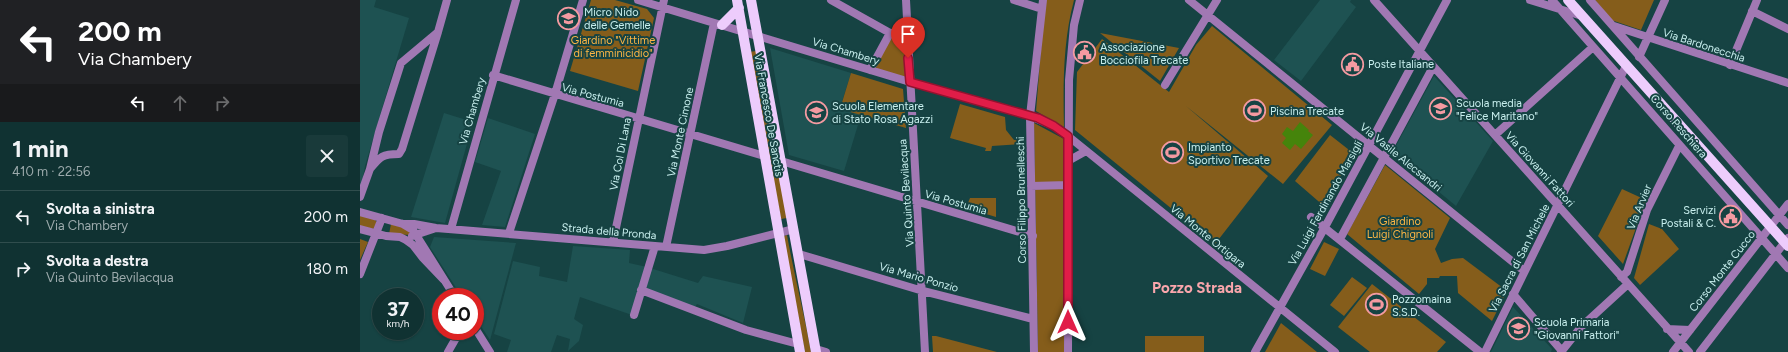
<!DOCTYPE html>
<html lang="it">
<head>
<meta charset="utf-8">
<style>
  body { margin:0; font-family:Figtree,sans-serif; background:#193a3a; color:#f1f3f6; height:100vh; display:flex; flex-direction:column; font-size:15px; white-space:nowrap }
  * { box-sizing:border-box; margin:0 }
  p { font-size:13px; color:#9caaac }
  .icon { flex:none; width:22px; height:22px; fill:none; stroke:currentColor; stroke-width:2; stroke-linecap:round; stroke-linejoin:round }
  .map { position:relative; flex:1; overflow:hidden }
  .panel { display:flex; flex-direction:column; background:#103232; width:360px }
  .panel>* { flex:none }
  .hud { background:#202124; color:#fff; overflow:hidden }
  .speed { position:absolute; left:12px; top:288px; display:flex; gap:8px; font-size:20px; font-weight:700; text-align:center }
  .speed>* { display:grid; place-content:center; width:52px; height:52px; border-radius:50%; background:#103232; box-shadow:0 1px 3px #0004,0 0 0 1px #304d4d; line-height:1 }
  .speed small { font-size:10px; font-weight:400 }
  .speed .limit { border:6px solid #d22; background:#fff; color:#111 }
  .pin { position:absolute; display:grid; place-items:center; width:34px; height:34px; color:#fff; margin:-41px -17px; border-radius:50% 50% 50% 0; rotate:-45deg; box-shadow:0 0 4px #0007 }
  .pin .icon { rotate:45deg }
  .me { position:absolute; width:44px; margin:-22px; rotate:0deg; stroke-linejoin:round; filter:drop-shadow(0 0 3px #0008) }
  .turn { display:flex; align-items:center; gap:14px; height:84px; padding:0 12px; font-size:18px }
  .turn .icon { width:52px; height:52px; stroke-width:2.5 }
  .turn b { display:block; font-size:28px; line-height:34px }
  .lanes { display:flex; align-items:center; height:38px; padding:0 12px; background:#0003; justify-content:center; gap:20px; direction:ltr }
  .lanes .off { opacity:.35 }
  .round { display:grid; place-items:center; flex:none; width:42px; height:42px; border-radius:4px; background:#193a3a }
  .head { display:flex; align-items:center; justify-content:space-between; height:68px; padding:0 12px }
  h1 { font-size:24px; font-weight:700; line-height:30px }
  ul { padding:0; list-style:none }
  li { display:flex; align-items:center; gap:12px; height:52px; padding:0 12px; border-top:1px solid #304d4d }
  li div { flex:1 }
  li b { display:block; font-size:15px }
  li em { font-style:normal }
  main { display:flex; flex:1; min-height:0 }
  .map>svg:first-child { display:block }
  .built { fill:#1e5252 }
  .green { fill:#855d1b }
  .water { fill:#45840b }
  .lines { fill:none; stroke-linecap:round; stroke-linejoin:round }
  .minor { stroke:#a178b3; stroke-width:8 }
  .major { stroke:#edccfc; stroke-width:10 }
  .route-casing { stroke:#92132f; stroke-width:10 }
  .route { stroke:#e11d48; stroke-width:7 }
  .labels { text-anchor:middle; stroke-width:4; stroke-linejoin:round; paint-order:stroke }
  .poi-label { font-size:11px; fill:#c8efee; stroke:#164343; text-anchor:start }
  .park-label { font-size:11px; fill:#fdb645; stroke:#164343 }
  .street-label { font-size:11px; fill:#c8efee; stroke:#164343 }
  .district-label { font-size:15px; font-weight:bold; fill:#faa6ac; stroke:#164343 }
</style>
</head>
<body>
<main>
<section class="panel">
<div class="hud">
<div class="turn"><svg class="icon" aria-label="left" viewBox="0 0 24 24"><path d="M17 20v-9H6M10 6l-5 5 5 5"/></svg><div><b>200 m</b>Via Chambery</div></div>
<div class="lanes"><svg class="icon" aria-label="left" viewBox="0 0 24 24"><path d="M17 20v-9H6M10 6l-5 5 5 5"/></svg><svg class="icon off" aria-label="ahead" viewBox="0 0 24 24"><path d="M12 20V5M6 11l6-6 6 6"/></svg><svg class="icon off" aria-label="right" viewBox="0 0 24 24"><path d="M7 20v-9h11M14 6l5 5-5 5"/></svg></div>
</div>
<div class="head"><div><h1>1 min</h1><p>410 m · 22:56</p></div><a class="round"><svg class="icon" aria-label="close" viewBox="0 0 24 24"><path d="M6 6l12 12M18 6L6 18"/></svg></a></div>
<ul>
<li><svg class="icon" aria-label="left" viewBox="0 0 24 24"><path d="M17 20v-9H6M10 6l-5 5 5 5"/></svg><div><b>Svolta a sinistra</b><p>Via Chambery</p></div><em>200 m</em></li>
<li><svg class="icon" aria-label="right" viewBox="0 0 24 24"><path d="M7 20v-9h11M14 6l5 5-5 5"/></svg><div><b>Svolta a destra</b><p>Via Quinto Bevilacqua</p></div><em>180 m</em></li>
</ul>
</section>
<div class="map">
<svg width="1428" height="352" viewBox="0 0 1428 352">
  <rect width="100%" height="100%" fill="#164343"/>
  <path class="built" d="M0 0H16L14 7 49 18 5 166 0 194Z
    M960 0H991L990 2 996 7 941 81 914 60Z
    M410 48 491 73 480 108 501 115 484 171 429 155Z
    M1074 76 1133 141 1096 206 1032 153Z
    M84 113 113 122 85 223 51 217Z
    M128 118 175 134 145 227 122 225 141 171 115 162Z
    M74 237 156 243 130 340 115 317V297H102L70 247Z
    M213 246 270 250 269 263 287 267 272 315 220 297 214 319 223 325 219 341 208 351 210 339 197 335 191 352H147L151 340 134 334 153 261 180 267 179 276 207 282Z
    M290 268 338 283 343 276 392 287 383 323 337 304 334 308 283 290Z
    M1153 307 1192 349 1191 352H1131Z"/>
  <path class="green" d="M231 0H255L287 9 294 18 278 91 210 71Z
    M686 0H714C703 41 703 85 704 127L676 111 684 12Z
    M1235 0H1294L1281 30 1251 20Z
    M852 26 972 125 923 184 826 106 908 176 855 244 715 130 717 72 742 39 809 92 836 45Z
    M547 32 550 82 510 70 530 33Z
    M740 33 819 48 800 81Z
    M396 51 427 218 421 219 389 52Z
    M491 73 543 89 546 128 480 109Z
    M600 104 645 117 646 130 654 140H663V144L632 146 631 151H625L626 148 590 138Z
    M674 123 704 139V352H678Z
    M970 135 993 153 965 207 935 181Z
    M1025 165 1090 218 1075 249 1081 263 1092 259 1103 258 1147 291 1132 321 1098 293 1097 276H1080L1079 278H1067V284L1059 294 987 234Z
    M1262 189 1286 200 1263 264 1238 236Z
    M610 198H636V217L606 208Z
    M0 215 14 218 17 223 16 227 13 229 0 226Z
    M31 224 48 229 52 235 29 234Z
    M1289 224 1302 229 1319 249 1280 285 1274 278Z
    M427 235C434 274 444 313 451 352H445L423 236Z
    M0 239 8 242 0 260Z
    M964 242 979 249 965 276 950 269Z
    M992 277 1007 288 984 316 970 305Z
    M1012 284 1086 342 1077 352H1010L978 327Z
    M921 323 957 352H905Z
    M572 336H576L637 352H573Z
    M785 336H844V352H785Z"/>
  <path class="water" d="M940 122 949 130 948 131 953 135 941 149 935 144 930 150 922 143 926 138 922 134 927 127 933 131Z"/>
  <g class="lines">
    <path class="minor" d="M278 0 550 82 670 116 694 126 708 136 975 352
      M471 0 530 33 547 32
      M546 0 565 352
      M654 0 682 9
      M829 0 1164 271
      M1014 0 1329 352
      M1170 0 1222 16
      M1192 0 1428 268
      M1230 0 1428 225
      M1392 11 1428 29
      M1254 26 1428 83
      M78 32 42 149 39 154C22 154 20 157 10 169L19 132 41 63Z
      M78 32 87 0
      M1279 57 1305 0
      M1370 65 1397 0
      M510 70 530 33
      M133 75 404 156
      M805 85 857 0
      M1135 135 1233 47
      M421 161 673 236
      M708 161 726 151
      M671 186 708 185
      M0 197 10 169
      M0 212 43 224H54L76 228 344 250 367 246 434 229
      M951 217 1120 352
      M43 224 53 230 95 297
      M0 229 26 236 40 237 46 240 53 245 63 258 84 280
      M91 229 156 0
      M149 233 195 94 223 0
      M52 236 76 228
      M980 239 1073 67
      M253 242 304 0
      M306 247 354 23
      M439 254 563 291 673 319
      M0 274 22 218
      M1261 277 1267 272 1287 210 1319 146
      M281 290 386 330 438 344
      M1153 294 1202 351
      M274 315 295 246
      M115 328 130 352
      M1307 329 1330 330
      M456 349 466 352
      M88 352 100 331
      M674 352 670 116 683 0
      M708 352 709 80 714 25 720 0
      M895 352 965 227 1087 0
      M1125 352 1266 66
      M1201 352 1221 327 1268 284
      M1313 352 1428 204
      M1340 352 1428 238"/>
    <path class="major" d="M377 0 440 352
      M391 0 456 352
      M1208 0 1428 246
      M362 25 379 8"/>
  </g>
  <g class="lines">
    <defs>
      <path id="route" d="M548 58 550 82 678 118 694 126 708 136V322"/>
    </defs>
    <use href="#route" class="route-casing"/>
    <use href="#route" class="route"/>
  </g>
  <defs>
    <symbol id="school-ring" viewBox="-11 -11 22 22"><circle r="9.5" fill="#164343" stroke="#f49aa1" stroke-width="1.5"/><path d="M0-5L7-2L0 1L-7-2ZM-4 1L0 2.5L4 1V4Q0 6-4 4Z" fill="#f49aa1"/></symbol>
    <symbol id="civic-ring" viewBox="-11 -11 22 22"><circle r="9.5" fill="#164343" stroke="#f49aa1" stroke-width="1.5"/><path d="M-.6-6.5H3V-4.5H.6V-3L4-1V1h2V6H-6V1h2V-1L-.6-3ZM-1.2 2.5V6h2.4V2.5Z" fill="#f49aa1"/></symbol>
    <symbol id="stadium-ring" viewBox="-11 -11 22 22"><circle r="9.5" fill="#164343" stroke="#f49aa1" stroke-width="1.5"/><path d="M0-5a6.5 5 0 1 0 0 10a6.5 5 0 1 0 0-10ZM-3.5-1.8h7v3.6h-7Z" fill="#f49aa1"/></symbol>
  </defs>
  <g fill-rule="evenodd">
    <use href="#school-ring" x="196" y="6" width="25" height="25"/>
    <use href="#civic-ring" x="712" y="40" width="25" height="25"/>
    <use href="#civic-ring" x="980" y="52" width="25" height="25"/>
    <use href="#school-ring" x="1068" y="96" width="25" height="25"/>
    <use href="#stadium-ring" x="882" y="98" width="25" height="25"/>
    <use href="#school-ring" x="444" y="100" width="25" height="25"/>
    <use href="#stadium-ring" x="800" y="140" width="25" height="25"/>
    <use href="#civic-ring" x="1358" y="204" width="25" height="25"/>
    <use href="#stadium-ring" x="1004" y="292" width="25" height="25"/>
    <use href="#school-ring" x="1146" y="316" width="25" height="25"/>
  </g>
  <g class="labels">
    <g class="poi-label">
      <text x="224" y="16">Micro Nido<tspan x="224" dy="13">delle Gemelle</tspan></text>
      <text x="740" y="51">Associazione<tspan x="740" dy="13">Bocciofila Trecate</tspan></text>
      <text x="1008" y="68">Poste Italiane</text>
      <text x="1096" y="107">Scuola media<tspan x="1096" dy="13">"Felice Maritano"</tspan></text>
      <text x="472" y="110">Scuola Elementare<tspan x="472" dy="13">di Stato Rosa Agazzi</tspan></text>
      <text x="910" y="115">Piscina Trecate</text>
      <text x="828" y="151">Impianto<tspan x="828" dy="13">Sportivo Trecate</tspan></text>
      <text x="1356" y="214" text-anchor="end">Servizi<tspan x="1356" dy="13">Postali &amp; C.</tspan></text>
      <text x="1032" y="303">Pozzomaina<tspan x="1032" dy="13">S.S.D.</tspan></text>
      <text x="1174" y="326">Scuola Primaria<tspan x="1174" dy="13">"Giovanni Fattori"</tspan></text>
    </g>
    <g class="park-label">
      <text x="253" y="44">Giardino "Vittime<tspan x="253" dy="13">di femminicidio"</tspan></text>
      <text x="1040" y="225">Giardino<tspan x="1040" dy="13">Luigi Chignoli</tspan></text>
    </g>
    <g class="street-label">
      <text transform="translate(1344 45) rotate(18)" y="4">Via Bardonecchia</text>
      <text transform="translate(486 51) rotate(17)" y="4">Via Chambery</text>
      <text transform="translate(233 95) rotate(15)" y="4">Via Postumia</text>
      <text transform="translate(112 111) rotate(-74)" y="4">Via Chambery</text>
      <text transform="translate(409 115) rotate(80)" y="4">Via Francesco De Sanctis</text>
      <text transform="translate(1319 126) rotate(49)" y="4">Corso Peschiera</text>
      <text transform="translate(320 132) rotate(-78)" y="4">Via Monte Cimone</text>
      <text transform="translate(260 154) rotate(-79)" y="4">Via Col Di Lana</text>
      <text transform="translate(1041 157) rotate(39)" y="4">Via Vasile Alecsandri</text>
      <text transform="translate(1180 169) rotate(48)" y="4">Via Giovanni Fattori</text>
      <text transform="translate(546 193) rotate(-94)" y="4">Via Quinto Bevilacqua</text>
      <text transform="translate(661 200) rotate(-91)" y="4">Corso Filippo Brunelleschi</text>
      <text transform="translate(596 202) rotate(16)" y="4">Via Postumia</text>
      <text transform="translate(965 203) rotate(-61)" y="4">Via Luigi Ferdinando Marsigli</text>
      <text transform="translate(1279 207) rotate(-68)" y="4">Via Arvier</text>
      <text transform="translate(249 231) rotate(5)" y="4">Strada della Pronda</text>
      <text transform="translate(848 236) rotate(39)" y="4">Via Monte Ortigara</text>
      <text transform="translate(1159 258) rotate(-63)" y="4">Via Sacra di San Michele</text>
      <text transform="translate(1362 271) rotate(-52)" y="4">Corso Monte Cucco</text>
      <text transform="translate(559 277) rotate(16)" y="4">Via Mario Ponzio</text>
    </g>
    <g class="district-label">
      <text x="837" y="293">Pozzo Strada</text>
    </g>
  </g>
</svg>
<div class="speed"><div>37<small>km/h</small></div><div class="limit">40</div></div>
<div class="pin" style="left:548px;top:58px;background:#d93025"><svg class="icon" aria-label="arrive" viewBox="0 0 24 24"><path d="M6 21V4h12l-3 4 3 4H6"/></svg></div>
<svg class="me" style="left:708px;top:322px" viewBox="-20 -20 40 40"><path d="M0-17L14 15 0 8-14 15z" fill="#e11d48" stroke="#fff" stroke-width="4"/></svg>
</div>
</main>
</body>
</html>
